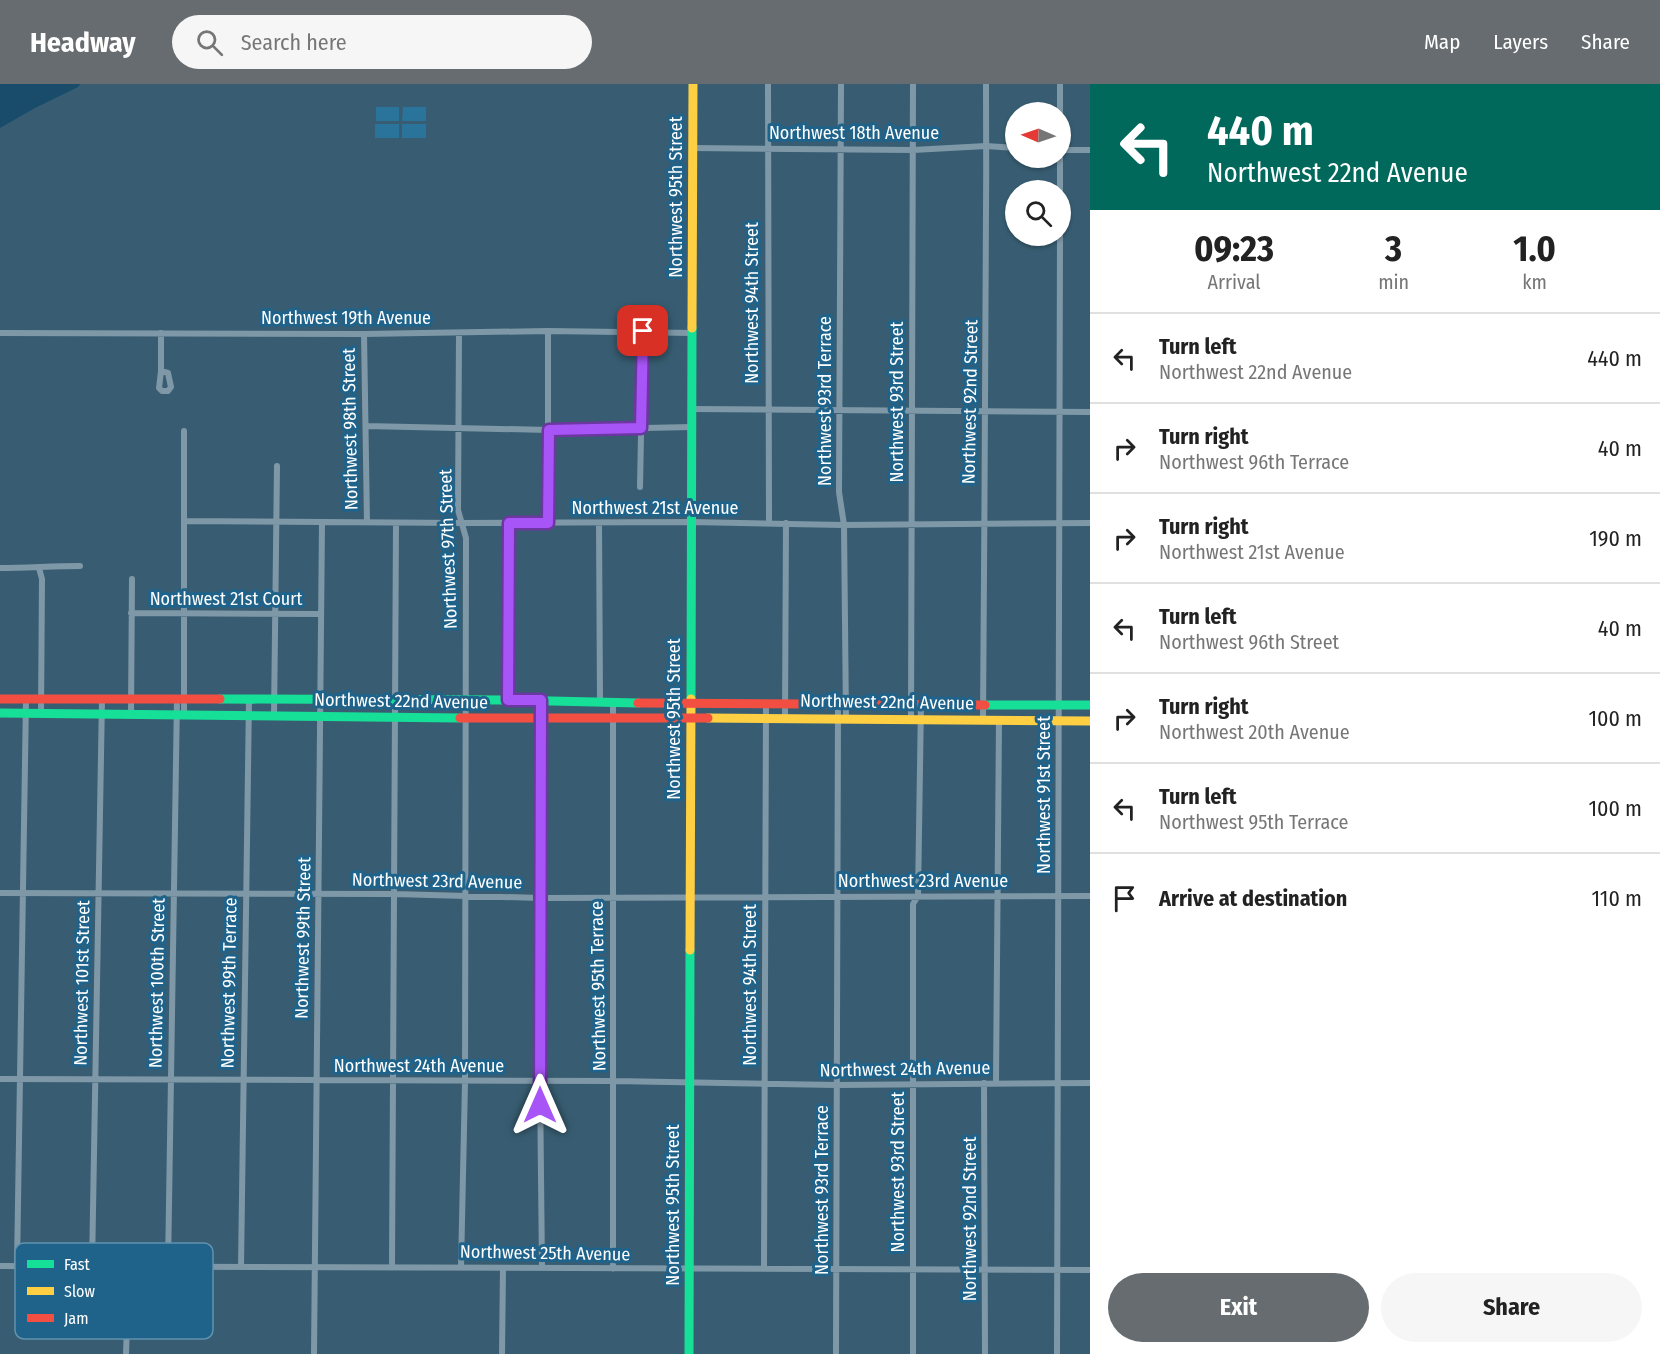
<!DOCTYPE html>
<html lang="en">
<head>
<meta charset="utf-8">
<style>
  body { margin:0; font-family:"Fira Sans Condensed",sans-serif; background:#f6f6f6; color:#222; height:100vh; display:flex; flex-direction:column; font-size:22px; white-space:nowrap }
  * { box-sizing:border-box; margin:0 }
  p { font-size:20px; color:#767676 }
  .icon { flex:none; width:33px; height:33px; fill:none; stroke:currentColor; stroke-width:2; stroke-linecap:round; stroke-linejoin:round }
  .map { position:relative; flex:1; overflow:hidden }
  .drawer { display:flex; flex-direction:column; background:#fff; width:570px }
  .drawer>* { flex:none }
  .top-card { background:#00695c; color:#fff; overflow:hidden }
  .needle { width:39px; rotate:272deg }
  .controls { position:absolute; left:1005px; top:18px; display:grid; gap:12px }
  .controls a { display:grid; place-items:center; width:66px; height:66px; border-radius:50%; background:#fff; box-shadow:0 2px 4px #0004; font-size:30px }
  .pin { position:absolute; display:grid; place-items:center; width:51px; height:51px; color:#fff; margin:-26px; border-radius:12px; box-shadow:0 3px 9px #0006 }
  .me { position:absolute; width:66px; margin:-33px; rotate:0deg; stroke-linejoin:round; filter:drop-shadow(0 0 4px #0008) }
  .turn { display:flex; align-items:center; gap:21px; height:126px; padding:0 18px; font-size:27px }
  .turn .icon { width:78px; height:78px; stroke-width:2.5 }
  .turn b { display:block; font-size:42px; line-height:51px }
  .eta { display:flex; justify-content:space-evenly; align-items:center; height:102px; text-align:center }
  .eta b { font-size:36px; font-weight:700; line-height:42px }
  .button { display:flex; gap:12px; margin-top:auto; padding:12px 18px }
  .button a { flex:1; height:69px; border-radius:36px; background:#666c6f; color:#fff; font-size:24px; font-weight:700; line-height:69px; text-align:center }
  .button a+a { background:#f6f6f6; color:#222 }
  ul { padding:0; list-style:none }
  li { display:flex; align-items:center; gap:18px; height:90px; padding:0 18px; border-top:2px solid #e0e0e0 }
  li div { flex:1 }
  li b { display:block; font-size:22px }
  li em { font-style:normal }
  header { display:flex; align-items:center; gap:36px; box-sizing:border-box; height:84px; padding:0 30px; background:#666c6f; color:#fff }
  header strong { font-size:28px }
  nav { display:flex; gap:33px; margin-inline-start:auto; font-size:21px }
  .search { width:420px; height:54px; background:#f6f6f6; display:flex; align-items:center; gap:15px; box-sizing:border-box; padding:0 21px; border-radius:33px; color:#767676; font-size:22px }
  main { display:flex; flex:1; min-height:0 }
  .map>svg:first-child { display:block }
  .green { fill:#2a749c }
  .water { fill:#184c6a }
  .lines { fill:none; stroke-linecap:round; stroke-linejoin:round }
  .street { stroke:#7f98a7; stroke-width:6 }
  .fast { stroke:#16e098; stroke-width:9 }
  .slow { stroke:#ffcf43; stroke-width:9 }
  .jam { stroke:#f24e42; stroke-width:9 }
  .route-casing { stroke:#6d37a1; stroke-width:15 }
  .route { stroke:#a855f7; stroke-width:10 }
  .labels { text-anchor:middle; stroke-width:6; stroke-linejoin:round; paint-order:stroke }
  .street-label { font-size:18px; fill:#fff; stroke:#1f638b }
  .key { fill:#1f638b; stroke:#6292ae; stroke-width:1.5 }
  .key-label { font-size:16px; fill:#fff }
</style>
</head>
<body>
<header>
<strong>Headway</strong>
<div class="search"><svg class="icon" aria-label="search" viewBox="0 0 24 24"><circle cx="10" cy="10" r="6"/><path d="M15 15l6 6"/></svg>Search here</div>
<nav><a>Map</a><a>Layers</a><a>Share</a></nav>
</header>
<main>
<div class="map">
<svg width="1090" height="1270" viewBox="0 0 1090 1270">
  <rect width="100%" height="100%" fill="#385d72"/>
  <path class="green" d="M376 23H399V37H376Z
    M403 23H426V37H402Z
    M375 40H399V54H375Z
    M402 40H426V54H402Z"/>
  <path class="water" d="M0 0H80L78 3 35 24 0 44Z"/>
  <g class="lines">
    <path class="street" d="M768 0 769 439
      M841 0 839 408 844 441 846 635
      M1060 28V0
      M693 64 913 66 986 62 1016 64
      M1060 66H1090
      M1060 106V74
      M548 247V439
      M0 249 364 250 548 247 693 249
      M161 249V287L159 304 162 307H168L171 303 168 289 161 287
      M459 249 458 426 466 454 465 998 461 1183
      M364 250 367 438
      M692 325 1090 328
      M366 342 549 346 692 343
      M184 347V631
      M640 403 643 247
      M184 437 462 439 692 438 844 441 1090 439
      M599 439 600 618
      M0 484C27 484 53 482 80 482
      M39 484 42 495 41 630
      M131 529 321 530
      M508 616 509 439
      M541 617 540 998 542 1184
      M613 618V1185
      M131 630 132 495
      M274 632 277 382
      M785 634 786 439
      M911 636 913 0
      M983 636C984 424 987 212 986 0
      M0 809 395 810 541 814 1090 812
      M0 995 614 997 837 1001 1090 999
      M984 999 985 1270
      M996 999 999 636
      M0 1182 1090 1186
      M17 1182 26 615
      M92 1183 102 615
      M168 1183 177 615
      M241 1183 249 615
      M392 1183 396 439
      M764 1184 766 619
      M126 1270 129 1183
      M314 1270 322 438
      M502 1270 503 1184
      M836 1270 838 619
      M913 1270V820L918 812 921 619
      M1057 1270 1060 152"/>
    <path class="fast" d="M220 615 508 616 638 619
      M691 615 692 244
      M985 621H1090
      M0 629 460 634
      M689 1270 690 866"/>
    <path class="slow" d="M692 244 693 0
      M708 634 1090 637
      M690 866 691 615"/>
    <path class="jam" d="M0 615H220
      M638 619 985 621
      M460 634H708"/>
  </g>
  <g class="lines">
    <defs>
      <path id="route" d="M540 1021 541 616H508L509 439H548L549 346 641 344 643 247"/>
    </defs>
    <use href="#route" class="route-casing"/>
    <use href="#route" class="route"/>
  </g>
  <g class="labels">
    <g class="street-label">
      <text x="854" y="55">Northwest 18th Avenue</text>
      <text transform="translate(676 113) rotate(-90)" y="6">Northwest 95th Street</text>
      <text transform="translate(752 219) rotate(-90)" y="6">Northwest 94th Street</text>
      <text x="346" y="240">Northwest 19th Avenue</text>
      <text transform="translate(825 317) rotate(-90)" y="6">Northwest 93rd Terrace</text>
      <text transform="translate(897 318) rotate(-90)" y="6">Northwest 93rd Street</text>
      <text transform="translate(970 318) rotate(-89)" y="6">Northwest 92nd Street</text>
      <text transform="translate(350 345) rotate(-91)" y="6">Northwest 98th Street</text>
      <text x="655" y="430">Northwest 21st Avenue</text>
      <text transform="translate(448 465) rotate(-92)" y="6">Northwest 97th Street</text>
      <text x="226" y="521">Northwest 21st Court</text>
      <text transform="translate(401 617) rotate(1)" y="6">Northwest 22nd Avenue</text>
      <text transform="translate(887 618) rotate(1)" y="6">Northwest 22nd Avenue</text>
      <text transform="translate(674 635) rotate(-90)" y="6">Northwest 95th Street</text>
      <text transform="translate(1044 711) rotate(-90)" y="6">Northwest 91st Street</text>
      <text transform="translate(437 797) rotate(1)" y="6">Northwest 23rd Avenue</text>
      <text x="923" y="803">Northwest 23rd Avenue</text>
      <text transform="translate(303 854) rotate(-89)" y="6">Northwest 99th Street</text>
      <text transform="translate(82 899) rotate(-89)" y="6">Northwest 101st Street</text>
      <text transform="translate(157 899) rotate(-89)" y="6">Northwest 100th Street</text>
      <text transform="translate(229 899) rotate(-89)" y="6">Northwest 99th Terrace</text>
      <text transform="translate(750 901) rotate(-90)" y="6">Northwest 94th Street</text>
      <text transform="translate(598 902) rotate(-91)" y="6">Northwest 95th Terrace</text>
      <text x="419" y="988">Northwest 24th Avenue</text>
      <text transform="translate(905 985) rotate(-1)" y="6">Northwest 24th Avenue</text>
      <text transform="translate(898 1088) rotate(-90)" y="6">Northwest 93rd Street</text>
      <text transform="translate(822 1106) rotate(-90)" y="6">Northwest 93rd Terrace</text>
      <text transform="translate(673 1121) rotate(-90)" y="6">Northwest 95th Street</text>
      <text transform="translate(970 1135) rotate(-90)" y="6">Northwest 92nd Street</text>
      <text transform="translate(545 1169) rotate(1)" y="6">Northwest 25th Avenue</text>
    </g>
  </g>
  <rect x="15" y="1159" width="198" height="96" rx="9" class="key"/>
  <rect x="27" y="1176" width="27" height="8" fill="#16e098"/>
  <rect x="27" y="1203" width="27" height="8" fill="#ffcf43"/>
  <rect x="27" y="1230" width="27" height="8" fill="#f24e42"/>
  <g class="key-label">
    <text x="64" y="1186">Fast</text>
    <text x="64" y="1213">Slow</text>
    <text x="64" y="1240">Jam</text>
  </g>
</svg>
<div class="controls">
<a><svg class="needle" viewBox="-14 -14 28 28"><path d="M0-13l5 13h-10z" fill="#e53935"/><path d="M0 13l5-13h-10z" fill="#767676"/></svg></a>
<a><svg class="icon" aria-label="search" viewBox="0 0 24 24"><circle cx="10" cy="10" r="6"/><path d="M15 15l6 6"/></svg></a>
</div>
<div class="pin" style="left:643px;top:247px;background:#d93025"><svg class="icon" aria-label="arrive" viewBox="0 0 24 24"><path d="M6 21V4h12l-3 4 3 4H6"/></svg></div>
<svg class="me" style="left:540px;top:1021px" viewBox="-20 -20 40 40"><path d="M0-17L14 15 0 8-14 15z" fill="#a855f7" stroke="#fff" stroke-width="4"/></svg>
</div>
<section class="drawer">
<div class="top-card">
<div class="turn"><svg class="icon" aria-label="left" viewBox="0 0 24 24"><path d="M17 20v-9H6M10 6l-5 5 5 5"/></svg><div><b>440 m</b>Northwest 22nd Avenue</div></div>
</div>
<div class="eta">
<div><b>09:23</b><p>Arrival</p></div>
<div><b>3</b><p>min</p></div>
<div><b>1.0</b><p>km</p></div>
</div>
<ul>
<li><svg class="icon" aria-label="left" viewBox="0 0 24 24"><path d="M17 20v-9H6M10 6l-5 5 5 5"/></svg><div><b>Turn left</b><p>Northwest 22nd Avenue</p></div><em>440 m</em></li>
<li><svg class="icon" aria-label="right" viewBox="0 0 24 24"><path d="M7 20v-9h11M14 6l5 5-5 5"/></svg><div><b>Turn right</b><p>Northwest 96th Terrace</p></div><em>40 m</em></li>
<li><svg class="icon" aria-label="right" viewBox="0 0 24 24"><path d="M7 20v-9h11M14 6l5 5-5 5"/></svg><div><b>Turn right</b><p>Northwest 21st Avenue</p></div><em>190 m</em></li>
<li><svg class="icon" aria-label="left" viewBox="0 0 24 24"><path d="M17 20v-9H6M10 6l-5 5 5 5"/></svg><div><b>Turn left</b><p>Northwest 96th Street</p></div><em>40 m</em></li>
<li><svg class="icon" aria-label="right" viewBox="0 0 24 24"><path d="M7 20v-9h11M14 6l5 5-5 5"/></svg><div><b>Turn right</b><p>Northwest 20th Avenue</p></div><em>100 m</em></li>
<li><svg class="icon" aria-label="left" viewBox="0 0 24 24"><path d="M17 20v-9H6M10 6l-5 5 5 5"/></svg><div><b>Turn left</b><p>Northwest 95th Terrace</p></div><em>100 m</em></li>
<li><svg class="icon" aria-label="arrive" viewBox="0 0 24 24"><path d="M6 21V4h12l-3 4 3 4H6"/></svg><div><b>Arrive at destination</b></div><em>110 m</em></li>
</ul>
<div class="button"><a>Exit</a><a>Share</a></div>
</section>
</main>
</body>
</html>
